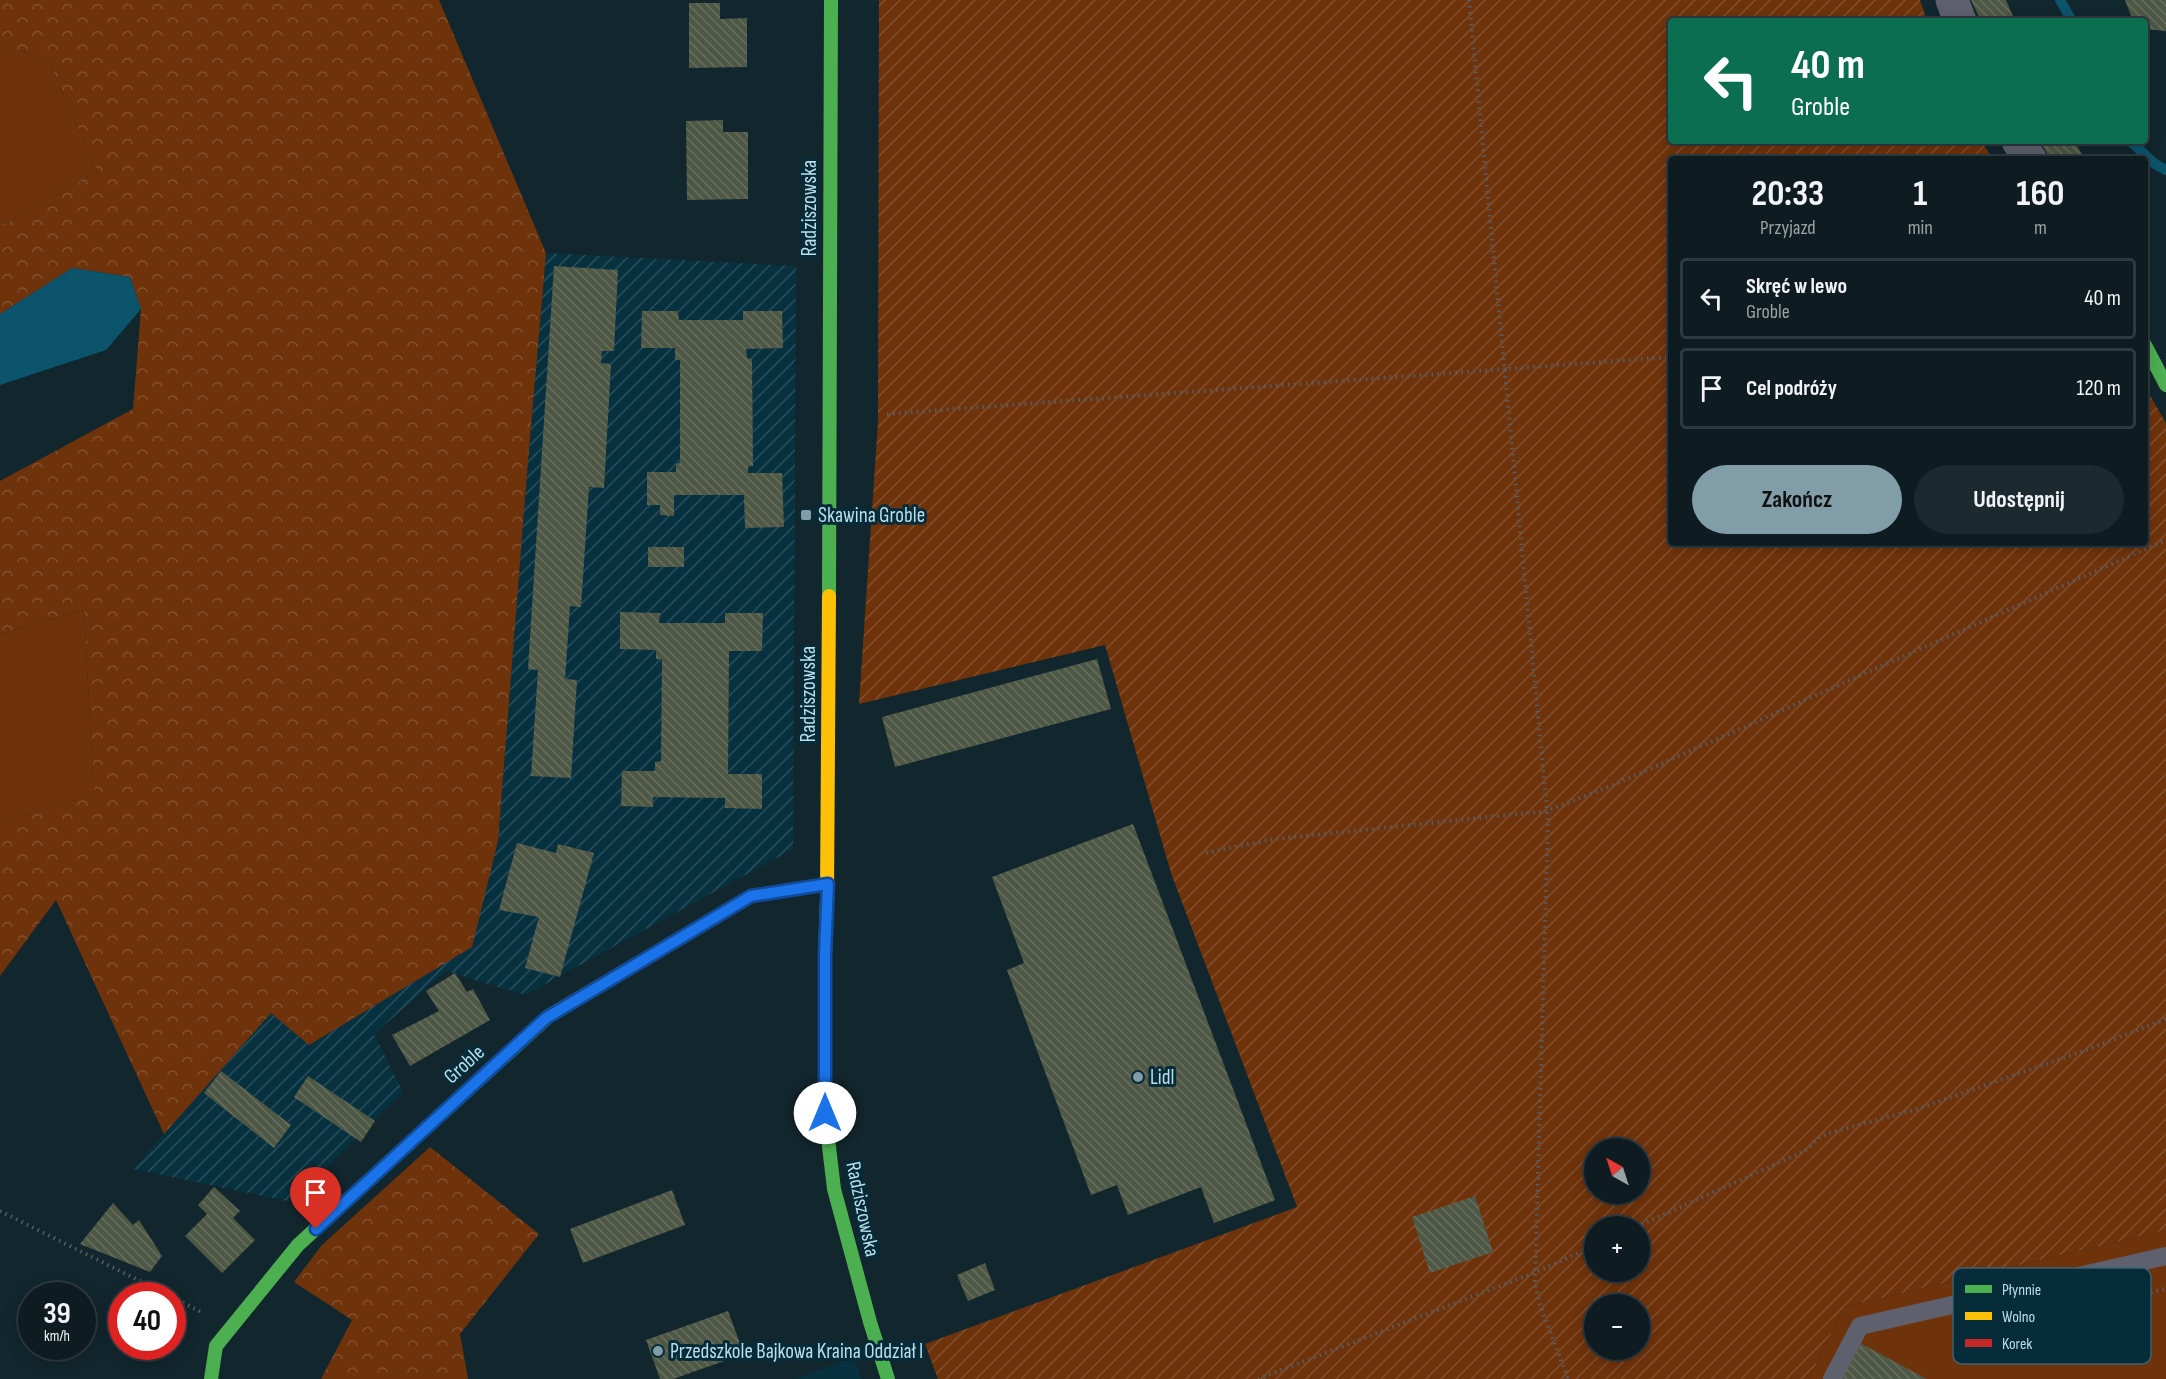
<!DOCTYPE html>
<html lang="pl">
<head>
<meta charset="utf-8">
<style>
  body { margin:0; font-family:"Sofia Sans Condensed",sans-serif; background:#1c292f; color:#f1f3f6; height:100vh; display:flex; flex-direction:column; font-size:22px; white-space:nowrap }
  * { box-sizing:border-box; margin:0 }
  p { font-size:20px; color:#9ba1a5 }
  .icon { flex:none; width:33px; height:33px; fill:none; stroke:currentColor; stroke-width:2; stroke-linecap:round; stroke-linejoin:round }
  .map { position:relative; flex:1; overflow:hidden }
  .drawer { position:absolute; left:1668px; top:156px; width:480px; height:390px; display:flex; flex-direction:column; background:#0e1c22; border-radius:6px; box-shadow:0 3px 15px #0003,0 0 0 2px #2e3a40 }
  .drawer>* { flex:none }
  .banner { position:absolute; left:1668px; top:18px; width:480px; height:126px; border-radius:6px; box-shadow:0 3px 15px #0003,0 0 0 2px #2e3a40; background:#0b6e4f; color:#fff; overflow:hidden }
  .needle { width:39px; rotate:321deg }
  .fabs { position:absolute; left:1584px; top:1138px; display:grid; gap:12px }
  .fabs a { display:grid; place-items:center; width:66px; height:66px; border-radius:50%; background:#0e1c22; box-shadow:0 3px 15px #0003,0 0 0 2px #2e3a40; font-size:30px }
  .speed { position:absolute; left:18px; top:1282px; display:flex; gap:12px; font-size:30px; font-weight:700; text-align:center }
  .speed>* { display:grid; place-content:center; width:78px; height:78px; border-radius:50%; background:#0e1c22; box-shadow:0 3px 15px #0003,0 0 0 2px #2e3a40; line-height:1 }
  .speed small { font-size:15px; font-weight:400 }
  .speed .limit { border:9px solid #d22; background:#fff; color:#111 }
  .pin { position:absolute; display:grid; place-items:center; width:51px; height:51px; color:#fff; margin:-62px -26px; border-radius:50% 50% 50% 0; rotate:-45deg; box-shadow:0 0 6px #0007 }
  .pin .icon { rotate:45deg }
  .me { position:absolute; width:66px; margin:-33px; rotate:0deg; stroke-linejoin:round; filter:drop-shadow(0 0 4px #0008) }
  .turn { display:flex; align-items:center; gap:21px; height:126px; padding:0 24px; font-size:27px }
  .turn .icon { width:78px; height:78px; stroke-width:2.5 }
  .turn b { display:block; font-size:42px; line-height:51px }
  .eta { display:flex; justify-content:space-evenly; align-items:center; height:102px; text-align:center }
  .eta b { font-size:36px; font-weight:700; line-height:42px }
  .action { display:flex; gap:12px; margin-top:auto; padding:12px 24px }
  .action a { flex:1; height:69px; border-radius:36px; background:#819da8; color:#111; font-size:24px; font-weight:700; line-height:69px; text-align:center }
  .action a+a { background:#1c292f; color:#f1f3f6 }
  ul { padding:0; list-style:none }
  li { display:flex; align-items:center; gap:18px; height:81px; margin:0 12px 9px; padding:0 12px; border:3px solid #2e3a40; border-radius:6px }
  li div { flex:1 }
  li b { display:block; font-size:22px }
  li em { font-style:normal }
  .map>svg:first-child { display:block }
  .built { fill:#08313f }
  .industrial { fill:url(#industrial-furrows) }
  .grass { fill:#6f330b }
  .forest { fill:url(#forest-crowns) }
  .garden { fill:url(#garden-furrows); fill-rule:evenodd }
  .water { fill:#0c546b }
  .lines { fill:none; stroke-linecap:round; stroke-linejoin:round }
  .stream { stroke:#0c546b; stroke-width:10 }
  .building { fill:url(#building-back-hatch) }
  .path { stroke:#555e67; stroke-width:4; stroke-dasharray:1.5 4.5; stroke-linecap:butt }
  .lane { stroke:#5e616d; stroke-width:18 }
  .street { stroke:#5e616d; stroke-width:33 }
  .fast { stroke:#4caf50; stroke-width:14 }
  .slow { stroke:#ffc107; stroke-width:14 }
  .jam { stroke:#c62828; stroke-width:14 }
  .route-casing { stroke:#114b97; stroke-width:15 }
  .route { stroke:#1a73e8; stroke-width:10 }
  .poi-dot { fill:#819da8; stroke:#062c39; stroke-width:2 }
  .labels { text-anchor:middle; stroke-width:6; stroke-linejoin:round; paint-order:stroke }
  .street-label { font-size:21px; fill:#bdddeb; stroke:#062c39 }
  .poi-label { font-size:21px; fill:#bdddeb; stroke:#062c39; text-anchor:start }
  .key { fill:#062c39; stroke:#3d616e; stroke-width:1.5 }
  .key-label { font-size:16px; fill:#bdddeb }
</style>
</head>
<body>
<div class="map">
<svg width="2166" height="1379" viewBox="0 0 2166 1379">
  <defs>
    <pattern id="industrial-furrows" width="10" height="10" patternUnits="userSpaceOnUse" patternTransform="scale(1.5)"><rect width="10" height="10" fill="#08313f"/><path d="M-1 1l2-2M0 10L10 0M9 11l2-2" fill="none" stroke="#2a4e5b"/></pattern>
    <pattern id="forest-crowns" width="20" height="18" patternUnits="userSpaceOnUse" patternTransform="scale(1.5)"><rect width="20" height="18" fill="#6f330b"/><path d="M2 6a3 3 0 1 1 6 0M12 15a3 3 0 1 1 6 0" fill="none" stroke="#82502f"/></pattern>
    <pattern id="garden-furrows" width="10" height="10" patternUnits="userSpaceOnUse" patternTransform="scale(1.5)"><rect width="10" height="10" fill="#6f330b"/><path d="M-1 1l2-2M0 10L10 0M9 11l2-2" fill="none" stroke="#82502f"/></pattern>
    <pattern id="building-back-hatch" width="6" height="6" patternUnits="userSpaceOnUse" patternTransform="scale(1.5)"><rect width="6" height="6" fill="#4f5745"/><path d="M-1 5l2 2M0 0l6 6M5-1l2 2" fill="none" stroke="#666f60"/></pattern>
  </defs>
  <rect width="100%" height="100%" fill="#12262d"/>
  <path class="built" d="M853 1357 862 1379H795Z"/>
  <path class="industrial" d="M546 253 796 266 793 849 525 995 446 971 374 1034 403 1092 292 1202 133 1169 271 1013 498 841 527 473Z"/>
  <path class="grass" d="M0 44 48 60 97 171 7 223 0 224Z
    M84 610 94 794 0 823V634Z
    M2166 1230V1379H1809L1844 1307Z"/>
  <path class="forest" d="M0 0H439L546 253 527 473 498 841 472 947 309 1045 271 1013 164 1134 56 900 0 976V823L94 794 84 610 0 634V481L133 409 141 309 130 277 72 268 0 314V224L7 223 97 171 48 60 0 44Z
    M430 1147 539 1234 460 1334 468 1379H321L352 1320 294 1282 322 1245Z"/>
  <path class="garden" d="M879 0H1920L1927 21H1671V141H1981L1993 159H1671V543H2145V387L2166 423V1230L1844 1307 1809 1379H938L925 1344 1297 1207 1171 873 1105 645 859 704 878 421ZM1594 1149H1640V1194H1594ZM1594 1227H1640V1272H1594ZM1594 1305H1640V1350H1594Z"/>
  <path class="water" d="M72 268 130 277 141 309 106 350 0 385V314Z"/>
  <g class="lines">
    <path class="stream" d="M2060 0 2072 21
      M2130 141 2155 164 2166 170"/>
  </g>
  <path class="building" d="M1971 0H2006L2015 21H1981Z
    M2125 0H2166V31L2145 29V21H2133Z
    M689 3H720V19L747 18V67L689 68Z
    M723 120V132H748V199L687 200 686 121Z
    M2040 141H2074L2085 159H2050Z
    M554 266 618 270 614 351H602L601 363 611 364 604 488 589 487 581 607 570 606 565 679 577 680 571 778 531 776 538 670 528 669Z
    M642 311H678L679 320H743V311H782L783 348 746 349 747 358 752 359 753 466H748V473H782L784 527 745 528 744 495H674V516L660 515V505H647V472H676V464L680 463V360H675V348H641Z
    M648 547H684V567H648Z
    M620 612 660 613 659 623H725V613H763L762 651H729L728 774H762V809L725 808V798L653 797V807L621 806 622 771H655V762L661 761 662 659H656V650L620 649Z
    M1097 659 1111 709 895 767 882 717Z
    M1133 824 1275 1200 1214 1223 1201 1187 1128 1215 1117 1185 1091 1195 1007 970 1024 963 992 877Z
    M517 843 556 853 558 844 594 853 560 977 525 968 539 917 499 910Z
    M455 973 467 992 473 989 490 1020 410 1066 392 1035 439 1011 426 991Z
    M221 1071 291 1125 274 1148 204 1093Z
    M308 1076 375 1121 361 1142 294 1097Z
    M214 1187 240 1211 233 1218 255 1240 222 1273 185 1236 207 1214 198 1205Z
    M672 1190 685 1225 583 1263 570 1229Z
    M1475 1196 1493 1252 1430 1273 1412 1217Z
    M113 1203 133 1225 139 1220 162 1256 150 1272 80 1244Z
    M985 1263 995 1290 968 1301 957 1275Z
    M728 1311 744 1354 673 1379H660L646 1340Z
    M1860 1343 1927 1379H1841Z"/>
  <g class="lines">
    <path class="path" d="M1469 0 1548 820 1535 1281 1539 1302 1568 1379
      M887 414 1671 357
      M1206 853 1274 839 1547 811 1618 783 2166 540
      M0 1211 170 1296
      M1636 1227 1805 1151 1820 1137 1829 1133 1914 1110 2086 1050 2166 1019
      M172 1297 201 1312
      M1975 1331 2166 1289
      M1258 1379 1536 1272 1594 1246"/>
    <path class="lane" d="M1832 1379 1860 1326 2166 1256"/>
    <path class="street" d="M1952 0 1960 21
      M2018 141 2030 159"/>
    <path class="fast" d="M2145 345 2166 385
      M829 596 831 0
      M827 897 825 954V1113L834 1189 870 1322 888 1379
      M211 1379 216 1346 298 1245 549 1016"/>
    <path class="slow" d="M827 897 829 596
      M549 1016 716 917"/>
    <path class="jam" d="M716 917 751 896 828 884"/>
  </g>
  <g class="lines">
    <defs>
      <path id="route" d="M316 1229 546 1018 751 896 828 884 825 954V1113"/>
    </defs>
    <use href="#route" class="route-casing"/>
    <use href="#route" class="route"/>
  </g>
  <g class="poi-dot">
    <rect x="800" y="509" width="12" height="12" rx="3"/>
    <circle cx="1138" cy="1077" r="6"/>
    <circle cx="658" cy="1351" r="6"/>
  </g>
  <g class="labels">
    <g class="street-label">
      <text transform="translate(809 208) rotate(-90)" y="7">Radziszowska</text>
      <text transform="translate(808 694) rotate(-90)" y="7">Radziszowska</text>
      <text transform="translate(464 1064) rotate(-42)" y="7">Groble</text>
      <text transform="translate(863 1209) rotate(78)" y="7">Radziszowska</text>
    </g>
    <g class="poi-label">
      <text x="818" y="522">Skawina Groble</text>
      <text x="1150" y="1084">Lidl</text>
      <text x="670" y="1358">Przedszkole Bajkowa Kraina Oddział I</text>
    </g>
  </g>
  <rect x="1953" y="1268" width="198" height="96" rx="9" class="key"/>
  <rect x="1965" y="1285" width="27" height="8" fill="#4caf50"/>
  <rect x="1965" y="1312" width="27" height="8" fill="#ffc107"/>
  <rect x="1965" y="1339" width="27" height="8" fill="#c62828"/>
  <g class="key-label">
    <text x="2002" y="1295">Płynnie</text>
    <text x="2002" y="1322">Wolno</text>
    <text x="2002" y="1349">Korek</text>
  </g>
</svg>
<div class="fabs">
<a><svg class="needle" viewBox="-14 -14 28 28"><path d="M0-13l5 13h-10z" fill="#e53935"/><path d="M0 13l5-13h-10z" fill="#9ba1a5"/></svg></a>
<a>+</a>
<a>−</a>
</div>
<div class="speed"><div>39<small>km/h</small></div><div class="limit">40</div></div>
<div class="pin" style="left:316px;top:1229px;background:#d93025"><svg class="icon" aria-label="arrive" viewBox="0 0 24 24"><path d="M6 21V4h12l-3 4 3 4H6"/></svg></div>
<svg class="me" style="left:825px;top:1113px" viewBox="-20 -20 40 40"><circle r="19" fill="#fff"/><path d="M0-13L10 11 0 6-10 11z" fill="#1a73e8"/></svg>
<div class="banner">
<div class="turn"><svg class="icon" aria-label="left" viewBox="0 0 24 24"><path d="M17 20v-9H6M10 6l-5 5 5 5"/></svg><div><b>40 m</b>Groble</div></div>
</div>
<section class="drawer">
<div class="eta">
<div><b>20:33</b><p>Przyjazd</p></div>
<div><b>1</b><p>min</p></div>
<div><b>160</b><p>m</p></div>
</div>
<ul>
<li><svg class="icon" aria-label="left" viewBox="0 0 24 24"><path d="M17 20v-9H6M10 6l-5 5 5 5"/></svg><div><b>Skręć w lewo</b><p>Groble</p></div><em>40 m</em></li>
<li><svg class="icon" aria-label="arrive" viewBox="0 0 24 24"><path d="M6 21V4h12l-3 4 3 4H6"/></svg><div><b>Cel podróży</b></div><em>120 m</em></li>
</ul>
<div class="action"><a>Zakończ</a><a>Udostępnij</a></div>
</section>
</div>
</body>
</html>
